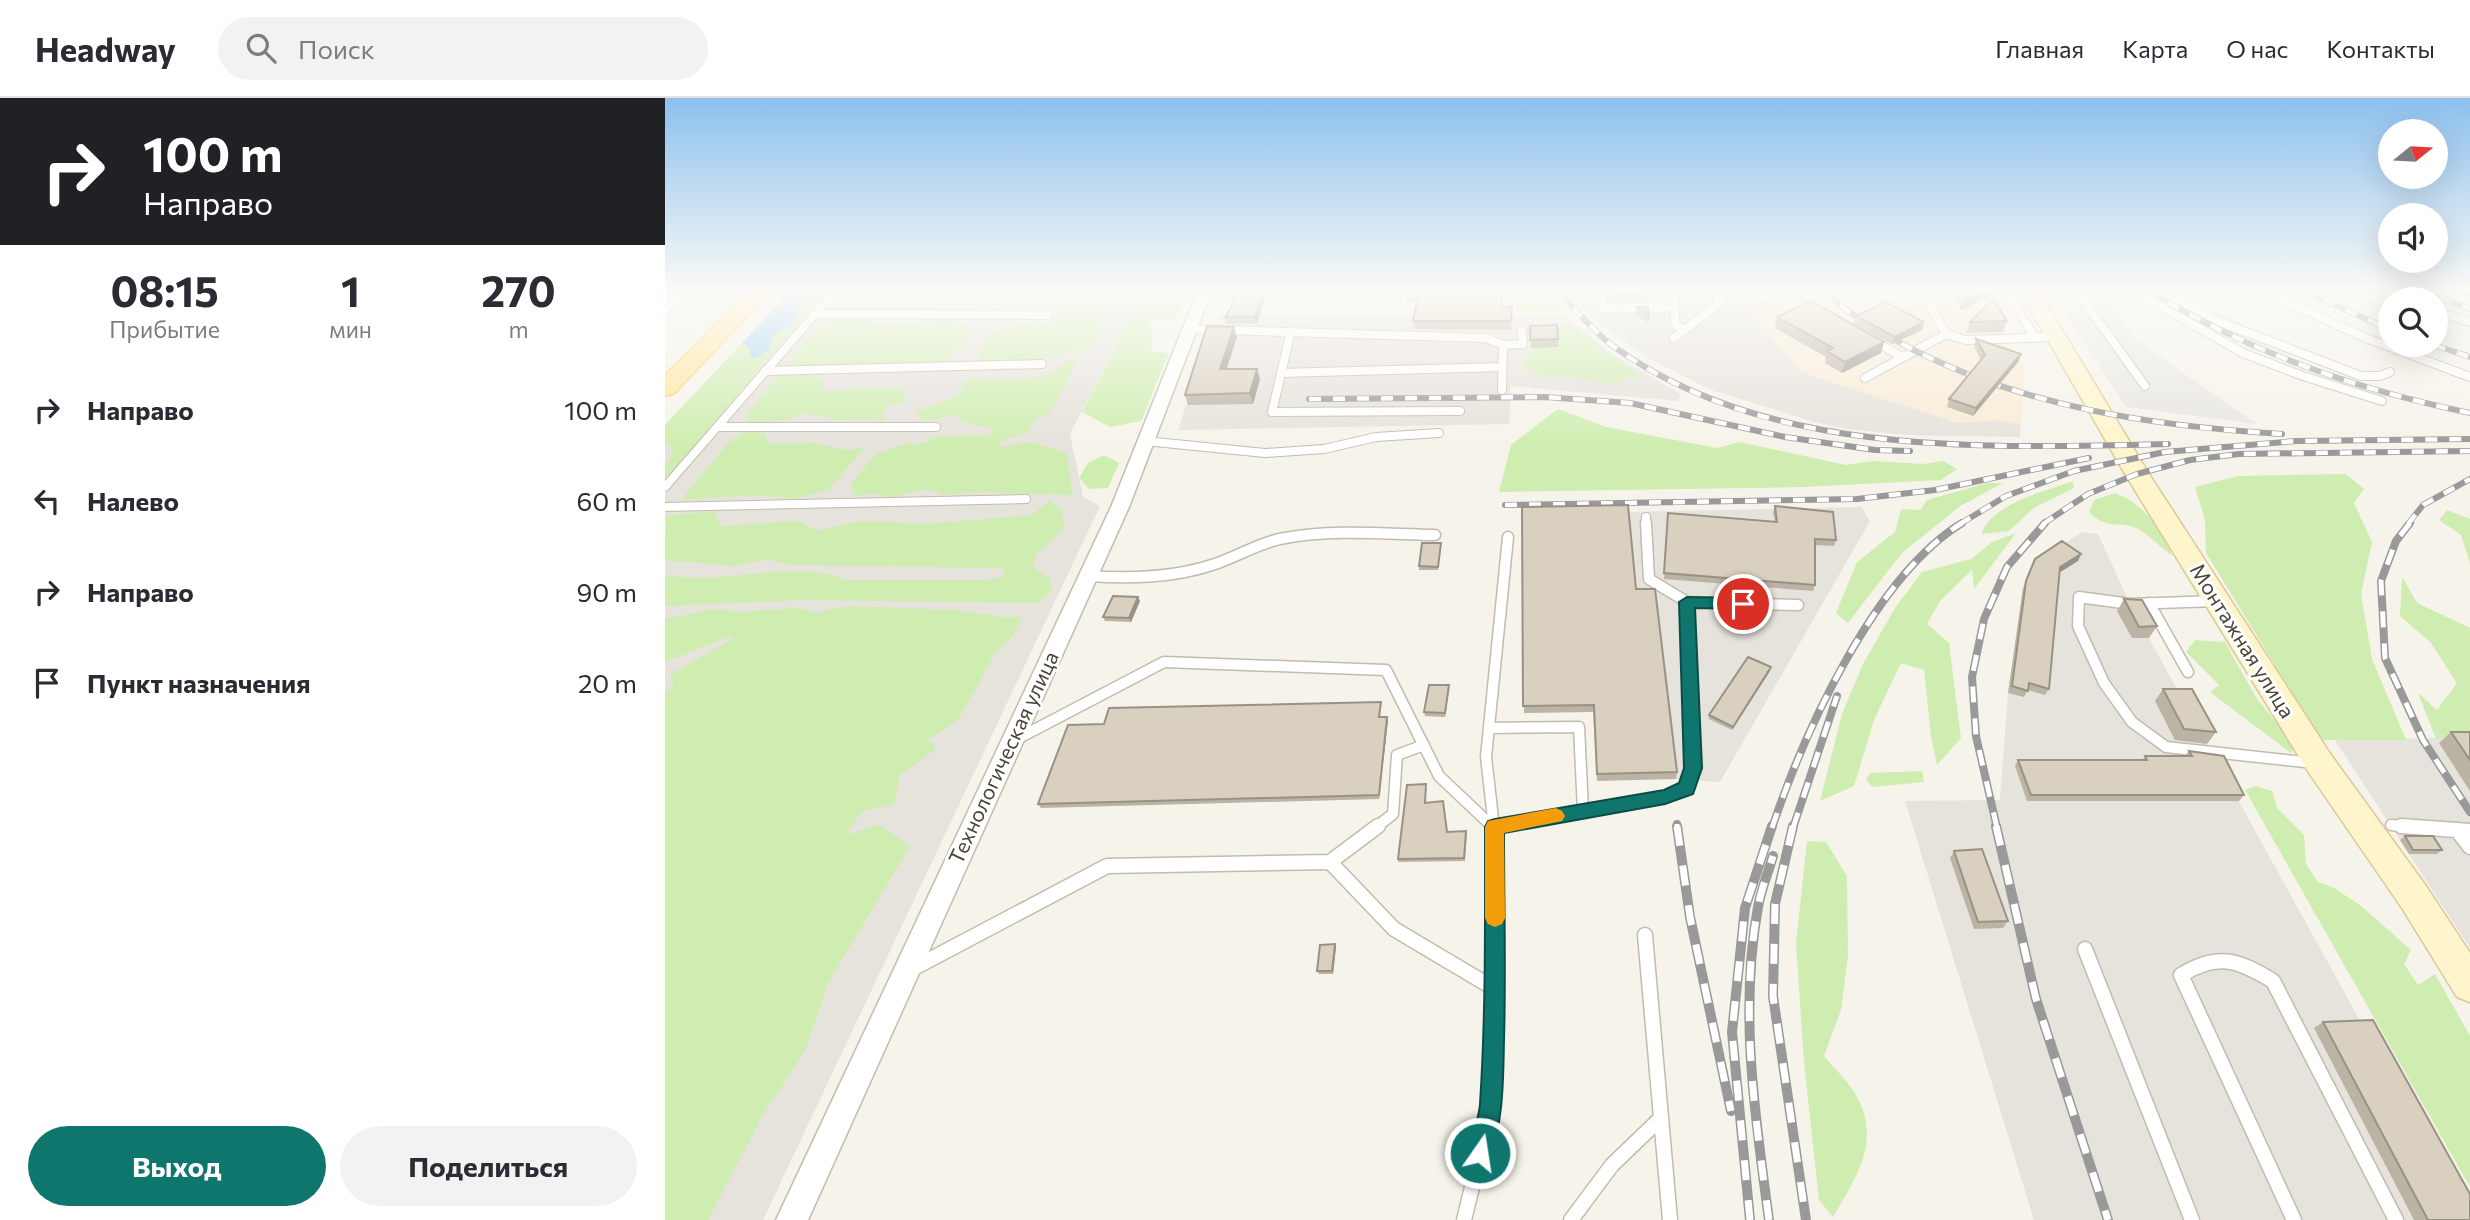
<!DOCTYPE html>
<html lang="ru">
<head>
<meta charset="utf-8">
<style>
  body { margin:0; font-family:Commissioner,sans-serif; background:#f2f2f3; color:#2b2b33; height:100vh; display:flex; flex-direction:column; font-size:26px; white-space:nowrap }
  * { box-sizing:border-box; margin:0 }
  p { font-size:23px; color:#7c7c81 }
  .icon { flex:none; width:38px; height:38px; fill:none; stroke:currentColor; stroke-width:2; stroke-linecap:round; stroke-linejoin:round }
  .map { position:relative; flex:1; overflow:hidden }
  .side { display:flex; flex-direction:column; background:#fff; width:665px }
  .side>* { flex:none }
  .guide { background:#202124; color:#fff; overflow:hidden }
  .needle { width:46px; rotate:72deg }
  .tools { position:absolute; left:1713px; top:21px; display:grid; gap:14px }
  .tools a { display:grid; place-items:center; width:70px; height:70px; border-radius:50%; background:#fff; box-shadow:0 7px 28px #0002; font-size:35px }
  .pin { position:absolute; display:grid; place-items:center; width:60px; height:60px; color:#fff; margin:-30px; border:4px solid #fff; border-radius:50%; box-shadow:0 2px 7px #0007 }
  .me { position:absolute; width:77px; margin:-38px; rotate:13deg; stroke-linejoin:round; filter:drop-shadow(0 0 5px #0008) }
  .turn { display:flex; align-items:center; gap:24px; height:147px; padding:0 28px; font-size:32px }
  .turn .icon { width:91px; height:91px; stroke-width:2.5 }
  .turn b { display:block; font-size:49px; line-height:60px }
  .eta { display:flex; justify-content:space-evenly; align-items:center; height:119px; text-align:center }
  .eta b { font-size:42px; font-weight:700; line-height:49px }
  .primary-button { display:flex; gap:14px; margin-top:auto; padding:14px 28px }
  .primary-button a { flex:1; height:80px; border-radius:42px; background:#0f766e; color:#fff; font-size:28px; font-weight:700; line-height:80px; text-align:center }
  .primary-button a+a { background:#f2f2f3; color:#2b2b33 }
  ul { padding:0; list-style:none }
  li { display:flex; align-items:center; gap:21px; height:91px; padding:0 28px }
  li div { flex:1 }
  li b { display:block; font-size:26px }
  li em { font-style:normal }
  header { display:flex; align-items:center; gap:42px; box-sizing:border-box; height:98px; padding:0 35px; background:#fff; border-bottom:2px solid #e1e1e2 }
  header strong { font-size:33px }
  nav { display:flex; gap:38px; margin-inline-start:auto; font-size:24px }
  .search { width:490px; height:63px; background:#f2f2f3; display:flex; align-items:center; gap:18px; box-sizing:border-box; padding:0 24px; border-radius:38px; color:#7c7c81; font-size:26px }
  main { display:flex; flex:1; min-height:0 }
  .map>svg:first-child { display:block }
  .commercial { fill:#f9ebd5 }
  .industrial { fill:#e6e2dc }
  .green { fill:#cfedb0 }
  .parking { fill:#e8e6e2 }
  .water { fill:#a3d1f7 }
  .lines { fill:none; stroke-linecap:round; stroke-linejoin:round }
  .lane-far2-casing { stroke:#c3bcac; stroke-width:10 }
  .lane-far1-casing { stroke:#c3bcac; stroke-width:13 }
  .lane-casing { stroke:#c3bcac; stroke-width:17 }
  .street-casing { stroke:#c3bcac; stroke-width:3 }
  .secondary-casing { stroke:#daca97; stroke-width:3 }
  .primary-casing { stroke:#eec961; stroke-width:2 }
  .lane-far2 { stroke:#fff; stroke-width:8 }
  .lane-far1 { stroke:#fff; stroke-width:10 }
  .lane { stroke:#fff; stroke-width:14 }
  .street { fill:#fff; fill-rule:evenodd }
  .secondary { fill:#fff5cc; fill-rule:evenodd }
  .primary { fill:#ffe69b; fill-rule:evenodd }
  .rail-far2-casing { stroke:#999; stroke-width:6 }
  .rail-far1-casing { stroke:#999; stroke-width:8 }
  .rail-casing { stroke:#999; stroke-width:10 }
  .rail-far2 { stroke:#fff; stroke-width:4.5; stroke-dasharray:12; stroke-linecap:butt }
  .rail-far1 { stroke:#fff; stroke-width:5; stroke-dasharray:16; stroke-linecap:butt }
  .rail { stroke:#fff; stroke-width:7; stroke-dasharray:20; stroke-linecap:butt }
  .wall { fill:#bbb3a4 }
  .shaded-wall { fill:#989286 }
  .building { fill:#d9d0bf; stroke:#989286; stroke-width:2 }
  .route { fill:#0f766e; stroke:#0a4d48; stroke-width:2 }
  .slow { fill:#f59e0b }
  .labels { text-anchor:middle; stroke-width:6; stroke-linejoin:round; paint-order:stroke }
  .street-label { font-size:21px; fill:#4b4437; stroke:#fff }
</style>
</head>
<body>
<header>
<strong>Headway</strong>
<div class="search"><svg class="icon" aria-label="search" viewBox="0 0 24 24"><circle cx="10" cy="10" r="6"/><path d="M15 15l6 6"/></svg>Поиск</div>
<nav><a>Главная</a><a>Карта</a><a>О нас</a><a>Контакты</a></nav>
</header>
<main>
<section class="side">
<div class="guide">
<div class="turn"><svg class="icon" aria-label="right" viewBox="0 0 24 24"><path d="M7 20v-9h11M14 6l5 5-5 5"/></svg><div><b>100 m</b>Направо</div></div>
</div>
<div class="eta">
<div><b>08:15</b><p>Прибытие</p></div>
<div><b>1</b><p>мин</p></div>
<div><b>270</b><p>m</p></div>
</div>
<ul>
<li><svg class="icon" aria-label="right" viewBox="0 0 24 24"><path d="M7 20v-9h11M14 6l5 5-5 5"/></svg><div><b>Направо</b></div><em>100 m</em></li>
<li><svg class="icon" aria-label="left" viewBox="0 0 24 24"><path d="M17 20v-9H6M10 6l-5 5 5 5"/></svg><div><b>Налево</b></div><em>60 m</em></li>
<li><svg class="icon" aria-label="right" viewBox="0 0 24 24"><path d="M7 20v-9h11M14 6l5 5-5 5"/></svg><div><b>Направо</b></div><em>90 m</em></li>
<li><svg class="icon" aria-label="arrive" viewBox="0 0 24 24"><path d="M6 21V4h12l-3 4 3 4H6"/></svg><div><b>Пункт назначения</b></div><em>20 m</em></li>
</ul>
<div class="primary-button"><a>Выход</a><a>Поделиться</a></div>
</section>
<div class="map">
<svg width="1805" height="1122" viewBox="0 0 1805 1122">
  <rect width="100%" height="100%" fill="#f6f3ea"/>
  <path class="commercial" d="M1170 192H1315L1360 268 1356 327 1335 322 1293 325 1136 274 1087 215Z"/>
  <path class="industrial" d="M127 192H479L405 336 418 399 435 408 98 1122H0V327Z
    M910 192H1170L1172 193 1087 216 1136 274 1293 325 1335 322 1356 327 1355 339 1241 337 1182 331 1153 325 1046 292 985 261 920 215Z
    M556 216 900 218 949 257 1016 296 1013 303 846 288 844 326 513 332 535 265Z
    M1196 409 1205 423 1055 684 1011 681 990 498H971L963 414Z
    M1417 434 1433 436 1465 506 1805 1122H1369L1240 703 1335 702 1343 595 1358 490 1367 468Z
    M1776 640 1805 641V850L1670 642Z"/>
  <path class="green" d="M160 192H165L92 273 48 329 0 379V368L8 356 4 346H0V327L77 245 86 252 84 256 89 261 103 252 109 237 125 228 136 208Z
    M240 192H332L310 201 325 208 324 212 216 211 244 199Z
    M366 192H449L445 206 429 216 440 219 431 234 438 240C417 260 342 265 313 263 320 227 354 222 385 226L394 218 407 215 402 209 362 212 357 203Z
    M479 192 518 195 511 221 486 222 487 253 504 255 476 323 445 329 417 314Z
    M853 192H879L897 214H850Z
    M182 220 220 227 287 223 309 229 291 253 275 264 202 267 188 265 130 270 126 262C144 239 152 223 182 220Z
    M903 225 977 279 960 280 949 287 899 278 881 280 857 268C861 254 875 243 884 230Z
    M400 262 412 263 386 314 370 322 363 334 336 343 334 349 367 344 402 356 407 397 307 394 282 397 260 391 223 400 211 395 190 398 185 387 211 356 240 346 253 347 274 338 323 337 328 331 298 324 290 317 258 324 251 314 280 303 298 293 296 286 306 280C335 279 381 289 400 262Z
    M132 275 159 281 157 293 235 289 242 303 223 308 217 316 220 321 168 322 164 319 137 315 123 322 81 325 84 313 114 277Z
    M893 311 941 329 1052 350 1075 344 1181 367 1208 363 1258 366 1278 363 1292 371 1276 382 1138 389 834 394 846 347Z
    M80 333 100 335 104 346 148 345 182 352 199 350 164 391 130 401 88 397 16 402 66 342Z
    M439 357 454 365 443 390 424 391 414 380 423 365Z
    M1681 376 1699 391 1689 405 1707 444 1696 496 1707 561 1741 642H1656L1541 455 1540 422 1530 389 1573 378Z
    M1408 383 1409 390 1369 410 1344 433 1316 436C1329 404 1379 394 1408 383Z
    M1322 385H1338L1295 408 1236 456 1183 525 1171 515 1192 464 1230 434 1236 411 1255 412 1262 402Z
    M1450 395C1478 405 1497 431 1507 458 1496 450 1484 436 1471 430 1455 423 1441 432 1424 414L1429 402Z
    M384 403 396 411 399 431 372 456 367 469 384 480 387 493 372 505 140 502 0 508V478C12 478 25 480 38 480 81 479 142 464 182 482H318L338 479 339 470 125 467 100 461 71 468 0 462 1 418 50 413 55 428 134 423 152 433 194 423 263 426 367 417Z
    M1782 412 1805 421V466L1796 437 1774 422Z
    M1351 435 1309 491 1307 472 1275 503 1262 526 1284 545 1296 640 1272 667 1266 638 1259 572 1236 565 1209 622 1189 688 1155 703 1177 616 1198 566 1230 510 1257 474 1306 461 1327 444Z
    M1737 479 1752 505 1805 530V641H1771L1753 595 1772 612 1792 585 1766 545 1735 518Z
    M183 508 292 512 336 519H357L347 539 331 554 293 622 263 642 271 651 235 677 229 707 197 713 181 737 214 727 245 748 163 885 140 953 96 1020 43 1122H0V595L8 589 6 576 70 540 63 539 0 564V521L50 511 74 514 132 510 152 515Z
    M1530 542 1560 544 1592 601 1630 647 1626 655 1545 594 1554 587 1521 554Z
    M1257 673 1259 684 1207 689 1201 681 1205 675Z
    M1591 688 1607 693 1612 710 1639 737 1641 766 1653 784 1669 790 1695 807 1746 852 1739 866 1753 887 1770 876 1805 938V1089L1580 692Z
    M1142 743 1161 744 1182 778 1183 858 1176 912 1159 958C1169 970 1183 983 1191 997 1217 1043 1191 1079 1168 1119L1154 1102 1139 965 1131 845Z"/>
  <path class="parking" d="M1386 192H1431L1471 242 1592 326 1461 309Z"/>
  <path class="water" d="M127 192H160L136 208 126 228 109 237 103 252 89 261 84 256 86 251 77 245Z"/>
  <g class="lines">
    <defs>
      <path id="lane-far2" d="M934 192 938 211 1010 209
        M1009 192 1010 226 1019 233
        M1093 192 1101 199
        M1187 192 1189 196 1260 199
        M1267 192 1260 199 1281 236
        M1341 192 1370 240
        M1411 192 1480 288
        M1467 192 1578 255 1638 278 1717 303
        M1496 192 1555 224 1696 278H1715L1725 274
        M1596 192 1701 240 1805 279
        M1678 192 1726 206
        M0 212 23 192
        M1771 213 1805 224
        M149 216 383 217
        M524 231 821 240 838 247 837 292
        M626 233 607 314 795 313
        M1009 240 1055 205 1052 192
        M1207 242 1237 259
        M838 247 858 246 857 233
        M100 273 377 266
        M616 275 837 269
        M1200 280 1281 236 1301 242 1392 239
        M55 329H271
        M480 343 600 355 659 351 711 339 774 335
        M0 389 171 192
        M0 409 361 401
        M981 419V426"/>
      <path id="lane-far1" d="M981 425 984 481 1022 504
        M843 439 821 659 829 729 1000 699 1021 690 1028 670 1022 504 1133 507
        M423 478C466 481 509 480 550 466 574 458 595 444 620 440 669 431 721 436 770 437
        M1551 503 1465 506 1414 499 1413 528 1439 585 1467 624 1501 649 1648 665
        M1484 505 1523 574
        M824 630 914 629 918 713
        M350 642 499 564 721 572 774 678 829 730
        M1726 727 1759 730
        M710 730 728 716 732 657 759 647"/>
      <path id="lane" d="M829 728H836
        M1736 728 1805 733
        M1792 732 1805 749
        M665 764 713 728
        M980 837 1005 1122
        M1420 851 1527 1122
        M247 871 442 768 665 764 729 831 830 891
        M799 1122 826 1011 830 891 828 728
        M906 1122 947 1067 996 1020
        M1629 1122 1516 877C1553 854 1573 862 1608 883L1731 1122"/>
      <path id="street" d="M533 192H547L464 409 143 1122H111L446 409Z"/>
      <path id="secondary" d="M1354 192H1373L1484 376 1666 657 1761 788 1805 855V904L1792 899 1737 810 1644 675 1460 376Z"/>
      <path id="primary" d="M84 192H107L9 296 0 298V277Z"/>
    </defs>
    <use href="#lane-far2" class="lane-far2-casing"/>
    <use href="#lane-far1" class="lane-far1-casing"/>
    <use href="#lane" class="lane-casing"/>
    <use href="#street" class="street-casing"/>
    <use href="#secondary" class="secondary-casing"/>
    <use href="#primary" class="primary-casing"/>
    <use href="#lane-far2" class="lane-far2"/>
    <use href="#lane-far1" class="lane-far1"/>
    <use href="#lane" class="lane"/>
    <use href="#street" class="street"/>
    <use href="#secondary" class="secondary"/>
    <use href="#primary" class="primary"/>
    <defs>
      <path id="rail-far2" d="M892 192C910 210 928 233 948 248 1102 360 1322 350 1503 346
        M1157 192C1182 215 1211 232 1241 248 1358 309 1487 328 1617 336
        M1483 192C1583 254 1690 291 1805 315
        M1637 192 1726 232
        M1752 192 1805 211
        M1793 192 1805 196
        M1769 247 1805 259
        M644 301 880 299 965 305 1120 339 1210 352 1245 353
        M840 407 1192 401 1270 392 1424 360
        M1295 426 1341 398 1409 373 1500 354 1631 343 1805 341
        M1378 426 1423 396 1472 376 1525 362 1574 356 1805 353
        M1743 426 1758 407 1805 381"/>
      <path id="rail-far1" d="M1745 425 1731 443 1716 483 1720 560 1758 642 1805 714
        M1012 726V730
        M1107 730C1139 634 1210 478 1297 425
        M1128 730 1172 598
        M1332 730 1311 638 1307 579 1319 521 1342 469 1380 425"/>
      <path id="rail" d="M1012 728 1025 819 1066 1013
        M1128 728 1110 806 1108 898 1141 1122
        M1331 728 1371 901 1443 1122
        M1085 1122 1067 934 1080 810 1107 728
        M1104 1122C1090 1018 1074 913 1093 809 1096 792 1103 775 1108 758"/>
    </defs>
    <use href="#rail-far2" class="rail-far2-casing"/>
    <use href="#rail-far1" class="rail-far1-casing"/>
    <use href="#rail" class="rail-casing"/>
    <use href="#rail-far2" class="rail-far2"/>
    <use href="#rail-far1" class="rail-far1"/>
    <use href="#rail" class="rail"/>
  </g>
  <path class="wall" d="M572 192H602L592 225 562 226 560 219 566 210Z
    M742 192 838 209H847L846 232 749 231 748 223 752 204H742Z
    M945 192H980V203L953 204 944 199Z
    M1286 192H1335V193L1296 212 1285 194Z
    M972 209 984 217V225L971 217Z
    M1191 218 1257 232 1227 246 1189 226Z
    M1112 219 1219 244 1216 255 1177 275 1160 265 1161 259 1110 230Z
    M1342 223 1338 234 1301 235 1305 224Z
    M865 228 893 241V249L866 250Z
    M572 239 561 271H592L595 281 588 306 523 307 520 297Z
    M1311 241 1356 256 1353 264 1308 318 1282 309 1284 301 1316 262 1309 248Z
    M1110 408 1171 442 1169 448 1150 447V487L1148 493 999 481 1003 415 1110 424 1108 414Z
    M857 409 971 491 1012 674 1011 681 932 683 928 614 859 615Z
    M776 445V449L773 472H754V468Z
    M1416 456 1413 463 1395 474 1384 591 1380 597 1363 592 1359 599 1343 595 1358 490 1370 461Z
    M1459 501 1492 528 1484 540H1467L1452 513Z
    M475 503 466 524 440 523 438 519Z
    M1106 569 1105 573 1067 632 1044 621V617Z
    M784 587V591L780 619 760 618 759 614Z
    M1498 591 1551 634 1542 646 1510 642 1490 603Z
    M716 604V607L715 619 723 622 714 701 376 710 373 706 439 626Z
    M1786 634H1805V693L1774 645Z
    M1524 653 1579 697 1574 703H1362L1350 668 1353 662H1478L1480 658H1520Z
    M761 686V704L782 734 802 736 800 763 733 764V761Z
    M1740 738 1777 752 1772 756H1744L1735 742Z
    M1289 753 1343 823 1338 830 1309 831 1285 760Z
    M670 846 671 849 668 876H654L652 873Z
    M1658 924 1805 1122H1749L1649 930Z"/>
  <path class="shaded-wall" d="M599 192H602L592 225 590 219Z
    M1318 192H1335V193L1296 212 1300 201Z
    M1259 224 1257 232 1227 246 1230 239Z
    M569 229 572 239 558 282 555 271Z
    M1219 244 1216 255 1177 275 1180 264Z
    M1356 256 1353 264 1308 318 1311 310Z
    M592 271 595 281 588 306 585 295Z
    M1416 456 1413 463 1392 476 1395 469Z
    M473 499 475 503 466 524 464 520Z
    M1106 569 1105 573 1067 632 1068 629Z
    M784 587V591L780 619V615Z
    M722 619 723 622 714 701V697Z
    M670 846 671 849 668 876 667 873Z"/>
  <path class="building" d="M572 192H599L590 219H560L566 210Z
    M742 192H837V209H847L846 223H748L754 195H741Z
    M946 192H980V196H953Z
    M1294 192H1318L1300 201Z
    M1328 201 1342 223 1305 224Z
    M1146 203 1219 244 1180 264 1162 253 1168 250 1112 219Z
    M1221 204 1259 224 1230 239 1191 218Z
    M972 209H983L984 217Z
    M892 227 893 241 865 242V228Z
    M542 228 569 229 555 271H592L585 295 520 297Z
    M1311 241 1356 256 1311 310 1284 301 1320 257Z
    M963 407 971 491H990L1012 674 932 676 929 607 858 608 857 409Z
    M1110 408 1168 414 1171 442 1150 441V487L999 475 1003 415 1112 424Z
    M1397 443 1416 456 1395 469 1384 591 1364 585 1363 593 1347 588 1361 483 1370 461Z
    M757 445H776L773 469 754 468Z
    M448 498 473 499 464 520 438 519Z
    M1459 501 1477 502 1492 528 1474 529Z
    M1083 559 1106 569 1068 629 1044 617Z
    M764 587H784L780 615 759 614Z
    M1498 591H1527L1551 634 1519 631Z
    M716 604 714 619H722L714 697 373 706 403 627 439 626 444 610Z
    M1786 634H1805V662Z
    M1524 653 1559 658 1579 697H1366L1353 662H1482L1480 658H1527Z
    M761 686 760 705 778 703 782 734 801 733 799 760 733 761 742 687Z
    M1740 738H1768L1777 752H1748Z
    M1317 751 1343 823 1313 824 1289 753Z
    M670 846 667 873H652L655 847Z
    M1708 922 1805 1096V1122H1763L1658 924Z"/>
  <linearGradient id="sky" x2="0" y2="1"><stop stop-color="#8cc0ee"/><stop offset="0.55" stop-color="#fbfaf6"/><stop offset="1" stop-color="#fbfaf6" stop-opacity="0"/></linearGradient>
  <rect width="1805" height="349" fill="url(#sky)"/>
  <path class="route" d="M1022 499 1078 500 1085 506 1078 511 1030 510 1037 670 1028 696 1000 706 839 735C839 804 841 872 839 941 838 982 839 1025 823 1063L815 1067 807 1063C800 1046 814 1025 815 1006 821 914 820 821 820 729L823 723 830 721 999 692 1014 685 1019 670 1014 504Z"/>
  <path class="slow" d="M891 710 897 713 900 718 897 723 839 735 840 820 837 826 830 829 823 826 820 820V729L823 723Z"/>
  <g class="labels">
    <g class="street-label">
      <text transform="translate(1577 543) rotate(58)" y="7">Монтажная улица</text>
      <text transform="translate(339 660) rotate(-65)" y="7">Технологическая улица</text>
    </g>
  </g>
</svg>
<div class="tools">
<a><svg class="needle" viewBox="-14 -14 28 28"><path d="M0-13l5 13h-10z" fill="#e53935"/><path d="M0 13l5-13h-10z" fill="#7c7c81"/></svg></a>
<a><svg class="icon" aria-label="sound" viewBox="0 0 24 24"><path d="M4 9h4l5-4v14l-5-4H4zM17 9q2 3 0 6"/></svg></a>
<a><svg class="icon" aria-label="search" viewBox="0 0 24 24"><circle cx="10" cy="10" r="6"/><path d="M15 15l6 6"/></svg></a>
</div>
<div class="pin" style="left:1078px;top:506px;background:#d93025"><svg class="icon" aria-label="arrive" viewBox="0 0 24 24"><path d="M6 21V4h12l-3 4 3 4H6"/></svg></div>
<svg class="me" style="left:815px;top:1055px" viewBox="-20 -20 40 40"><circle r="17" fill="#0f766e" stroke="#fff" stroke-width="3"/><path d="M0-11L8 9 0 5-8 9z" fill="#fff"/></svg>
</div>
</main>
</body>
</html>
